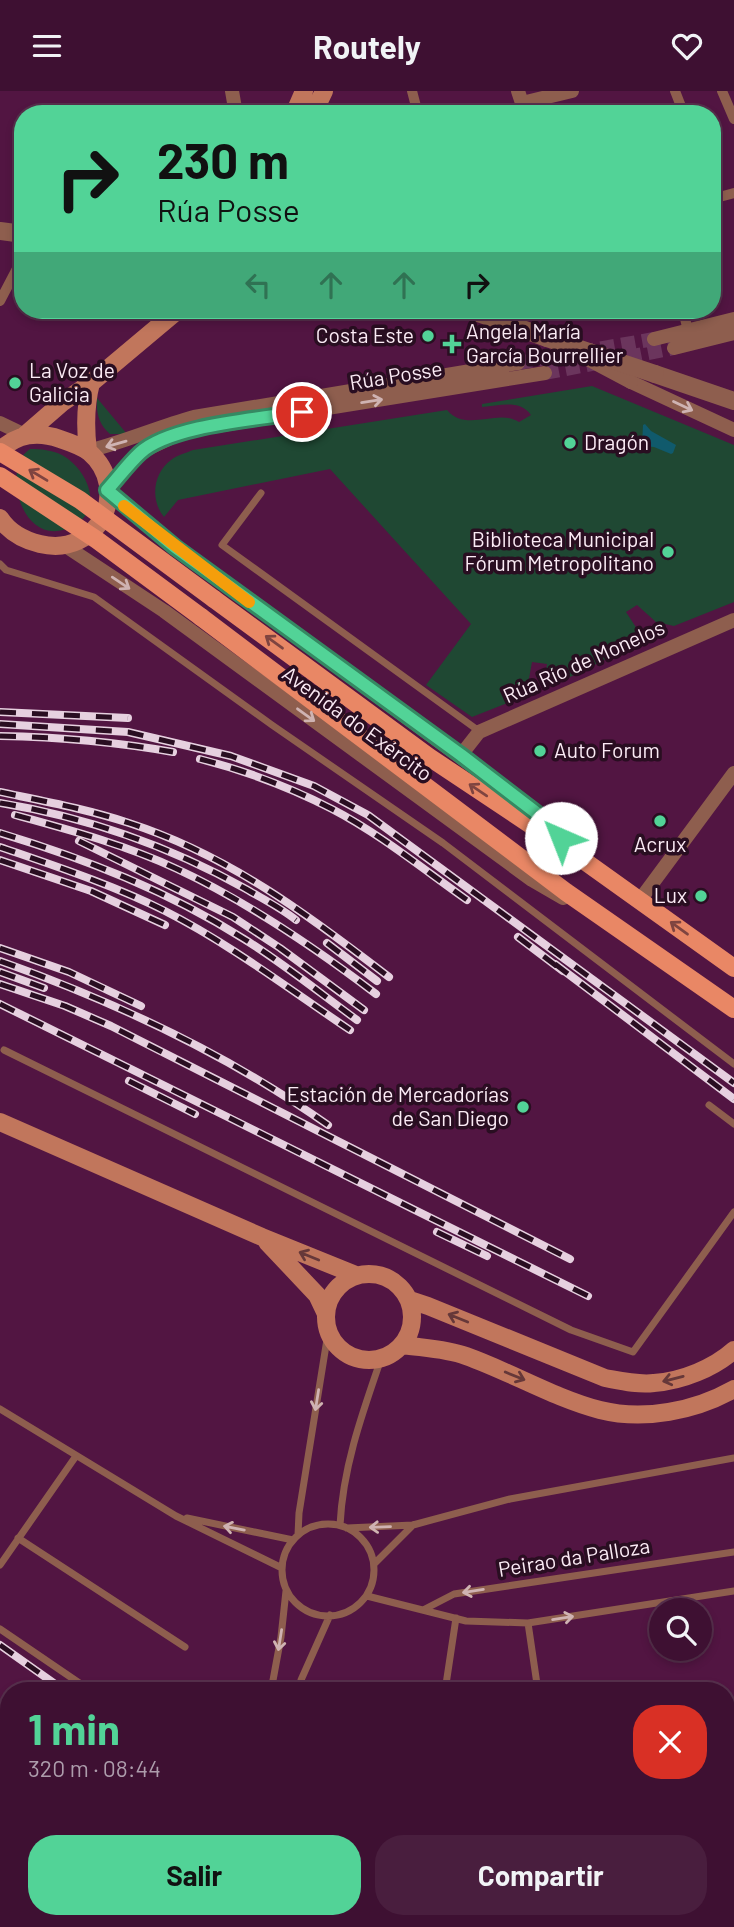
<!DOCTYPE html>
<html lang="es">
<head>
<meta charset="utf-8">
<style>
  body { margin:0; font-family:Barlow,sans-serif; background:#491e3e; color:#f1f3f6; height:100vh; display:flex; flex-direction:column; font-size:26px; white-space:nowrap }
  * { box-sizing:border-box; margin:0 }
  p { font-size:23px; color:#ad9dac }
  .icon { flex:none; width:38px; height:38px; fill:none; stroke:currentColor; stroke-width:2; stroke-linecap:round; stroke-linejoin:round }
  .map { position:relative; flex:1; overflow:hidden }
  .details { position:absolute; left:0px; top:1591px; width:735px; height:247px; display:flex; flex-direction:column; background:#3e1032; border-radius:28px 28px 0 0; box-shadow:0 4px 10px #0003,0 0 0 2px #57304d }
  .details>* { flex:none }
  .banner { position:absolute; left:14px; top:14px; width:707px; height:214px; border-radius:28px; box-shadow:0 4px 10px #0003,0 0 0 2px #57304d; background:#52d397; color:#111; overflow:hidden }
  .fabs { position:absolute; left:649px; top:1507px; display:grid; gap:14px }
  .fabs a { display:grid; place-items:center; width:63px; height:63px; border-radius:50%; background:#3e1032; box-shadow:0 4px 10px #0003,0 0 0 2px #57304d; font-size:35px }
  .pin { position:absolute; display:grid; place-items:center; width:60px; height:60px; color:#fff; margin:-30px; border:4px solid #fff; border-radius:50%; box-shadow:0 2px 7px #0007 }
  .me { position:absolute; width:77px; margin:-38px; rotate:316deg; stroke-linejoin:round; filter:drop-shadow(0 0 5px #0008) }
  .turn { display:flex; align-items:center; gap:24px; height:147px; padding:0 28px; font-size:32px }
  .turn .icon { width:91px; height:91px; stroke-width:2.5 }
  .turn b { display:block; font-size:49px; line-height:60px }
  .lanes { display:flex; align-items:center; height:66px; padding:0 28px; background:#0003; justify-content:center; gap:35px; direction:ltr }
  .lanes .off { opacity:.35 }
  .round { display:grid; place-items:center; flex:none; width:74px; height:74px; border-radius:28px; background:#491e3e }
  .overview { display:flex; align-items:center; justify-content:space-between; height:119px; padding:0 28px }
  h1 { font-size:42px; font-weight:700; line-height:52px; color:#52d397 }
  .primary-button { display:flex; gap:14px; margin-top:auto; padding:14px 28px }
  .primary-button a { flex:1; height:80px; border-radius:28px; background:#52d397; color:#111; font-size:28px; font-weight:700; line-height:80px; text-align:center }
  .primary-button a+a { background:#491e3e; color:#f1f3f6 }
  header { display:flex; justify-content:space-between; align-items:center; height:91px; padding:0 28px; background:#3e1032; font-size:32px; font-weight:700 }
  .map>svg:first-child { display:block }
  .green { fill:#1f4833 }
  .water { fill:#105a6c }
  .lines { fill:none; stroke-linecap:round; stroke-linejoin:round }
  .minor-tunnel { stroke:#6b355d; stroke-width:14; stroke-dasharray:14 7; stroke-linecap:butt }
  .service { stroke:#8e5e4e; stroke-width:7 }
  .pedestrian { stroke:#8e5e4e; stroke-width:10 }
  .minor { stroke:#8e5e4e; stroke-width:14 }
  .tertiary { stroke:#8e5e4e; stroke-width:18 }
  .secondary { stroke:#c1765c; stroke-width:18 }
  .primary { stroke:#e98765; stroke-width:18 }
  .rail-casing { stroke:#e6d0df; stroke-width:8 }
  .rail { stroke:#290e21; stroke-width:5; stroke-dasharray:16; stroke-linecap:butt }
  .minor-bridge { stroke:#8e5e4e; stroke-width:14 }
  .tertiary-bridge { stroke:#8e5e4e; stroke-width:18 }
  .primary-bridge { stroke:#e98765; stroke-width:18 }
  .oneway { stroke:#cfb3b2 }
  .oneway2 { stroke:#7f4440 }
  .oneway3 { stroke:#663839 }
  .route-casing { stroke:#358962; stroke-width:18 }
  .route { stroke:#52d397; stroke-width:12 }
  .slow { stroke:#f59e0b; stroke-width:12 }
  .poi-dot { fill:#52d397; stroke:#290e21; stroke-width:2.5 }
  .labels { text-anchor:middle; stroke-width:7; stroke-linejoin:round; paint-order:stroke }
  .poi-label { font-size:21px; fill:#fbebf5; stroke:#290e21; text-anchor:start }
  .street-label { font-size:21px; fill:#fbebf5; stroke:#290e21 }
</style>
</head>
<body>
<header><svg class="icon" aria-label="menu" viewBox="0 0 24 24"><path d="M4 6h16M4 12h16M4 18h16"/></svg>Routely<svg class="icon" aria-label="heart" viewBox="0 0 24 24"><path d="M12 20l-8-8c-3-5 5-10 8-4 3-6 11-1 8 4z"/></svg></header>
<div class="map">
<svg width="734" height="1836" viewBox="0 0 734 1836">
  <rect width="100%" height="100%" fill="#521542"/>
  <path class="green" d="M592 295 734 354V511L674 535 656 531 637 514 626 521 641 544V551L558 592C548 588 545 583 547 573L532 571 528 593 515 609 472 626 426 594 471 533 330 378 178 409 164 426C150 409 153 382 171 369 177 364 186 362 193 359L447 319C466 342 498 317 519 331L531 324C519 308 500 315 482 316V313Z
    M97 307 127 343H110C99 333 96 323 97 307Z
    M30 358C41 358 52 359 62 364 86 377 105 416 75 434 22 464 0 376 30 358Z"/>
  <path class="water" d="M645 333 651 340 676 354 673 362 671 363 654 356 642 355 643 334Z
    M734 1611V1836H529L530 1829H726V1612Z"/>
  <g class="lines">
    <path class="minor-tunnel" d="M518 272 654 248
      M545 282 674 257"/>
    <path class="service" d="M261 402 222 454 479 640
      M0 473 6 479 94 506 272 634 443 752 734 973
      M4 959 571 1239 633 1261 734 1121
      M709 1014 734 1033
      M0 1318 176 1425 282 1477
      M187 1427 293 1449
      M282 1479a46 46 0 1 1 92 0a46 46 0 1 1-92 0Z
      M340 1434C343 1376 362 1323 381 1268
      M347 1437 413 1434 510 1408 734 1367
      M298 1444 299 1422 328 1242
      M18 1447 185 1556
      M374 1473 413 1434
      M0 1474 76 1365
      M367 1505 466 1530 528 1532 734 1500
      M423 1519 454 1503 734 1461
      M528 1532 538 1600
      M0 1538 91 1600
      M271 1600 281 1546 286 1500
      M300 1600 301 1589 330 1524
      M445 1600 456 1527
      M234 1836V1829
      M274 1836 275 1829
      M411 1836 412 1829
      M512 1836 513 1829"/>
    <path class="pedestrian" d="M412 0 418 23
      M675 0 684 23
      M722 0 734 28
      M712 108 734 102
      M0 210 23 166
      M683 219 688 240"/>
    <path class="minor" d="M232 0 236 23
      M518 0 522 12 572 0
      M654 248 734 228
      M674 257 734 242
      M545 282 198 338 177 344 141 361 108 399 175 456 547 730 566 752
      M631 291 734 339
      M0 332 25 344
      M88 360C124 351 158 336 194 326L518 272
      M64 454 164 520 532 789 563 807
      M461 664 479 641 734 529
      M640 809 734 682"/>
    <path class="tertiary" d="M0 140 23 143
      M470 219 547 247
      M655 283 734 310"/>
    <path class="secondary" d="M294 23 304 0
      M313 23 324 0
      M25 344 63 311 91 292 178 219
      M0 359C18 343 37 340 60 348 69 351 81 355 89 361 132 398 99 467 40 453 24 449 9 441 0 427
      M88 360C85 336 85 315 91 292
      M0 1031 262 1146 356 1184
      M267 1151 317 1204 326 1223
      M326 1226a43 43 0 1 1 86 0a43 43 0 1 1-86 0Z
      M410 1209 428 1215 605 1287C621 1290 638 1294 654 1292 682 1290 714 1277 734 1259
      M403 1254C423 1257 447 1258 466 1265 511 1281 554 1307 600 1319 644 1330 695 1320 734 1298"/>
    <path class="primary" d="M214 508 429 666 576 764 734 877
      M201 526 566 801 734 918"/>
    <defs>
      <path id="rail" d="M0 621 128 627
        M0 633 128 641 231 665 314 695 368 724 734 992
        M0 645C58 646 116 651 173 661
        M200 668C246 680 290 696 332 718 380 743 423 778 467 809
        M0 701C43 710 87 718 129 732 228 764 307 823 389 886
        M0 712C86 726 169 755 246 798 263 808 281 817 296 829
        M15 724C70 739 126 754 177 778 248 811 314 856 376 903
        M0 742C86 768 168 800 244 848 283 872 320 902 357 929
        M79 750 233 826 280 857 364 919
        M0 756C55 775 113 794 165 820 230 853 289 898 350 939
        M0 769 91 800 165 834
        M518 846 563 880
        M327 852 377 890
        M0 857 69 881 141 915
        M0 870C116 911 227 963 328 1034
        M555 873 734 1008
        M0 881 44 897
        M0 893 65 915 111 935 570 1168
        M0 913 588 1205
        M129 990 195 1023
        M437 1141 487 1165
        M0 1554 65 1600
        M209 1829 210 1836"/>
    </defs>
    <use href="#rail" class="rail-casing"/>
    <use href="#rail" class="rail"/>
    <path class="minor-bridge" d="M582 265 631 291"/>
    <path class="tertiary-bridge" d="M547 247 655 283"/>
    <path class="primary-bridge" d="M0 361 80 409 214 508
      M0 385 97 449 201 526"/>
  </g>
  <defs><path id="oneway-shaft" d="M-6 0H5M1.5-3L5.5 0L1.5 3" fill="none" stroke-width="1.6" stroke-linecap="round" stroke-linejoin="round" transform="scale(1.75)"/></defs>
  <g class="oneway">
    <use href="#oneway-shaft" transform="translate(372 310) rotate(-9)"/>
    <use href="#oneway-shaft" transform="translate(683 315) rotate(25)"/>
    <use href="#oneway-shaft" transform="translate(116 353) rotate(164)"/>
    <use href="#oneway-shaft" transform="translate(121 492) rotate(34)"/>
    <use href="#oneway-shaft" transform="translate(306 624) rotate(36)"/>
    <use href="#oneway-shaft" transform="translate(317 1309) rotate(99)"/>
    <use href="#oneway-shaft" transform="translate(380 1436) rotate(178)"/>
    <use href="#oneway-shaft" transform="translate(234 1437) rotate(-169)"/>
    <use href="#oneway-shaft" transform="translate(473 1500) rotate(171)"/>
    <use href="#oneway-shaft" transform="translate(563 1527) rotate(-9)"/>
    <use href="#oneway-shaft" transform="translate(280 1549) rotate(99)"/>
  </g>
  <g class="oneway2">
    <use href="#oneway-shaft" transform="translate(38 384) rotate(-149)"/>
    <use href="#oneway-shaft" transform="translate(274 551) rotate(-144)"/>
    <use href="#oneway-shaft" transform="translate(478 699) rotate(-146)"/>
    <use href="#oneway-shaft" transform="translate(679 837) rotate(-144)"/>
  </g>
  <g class="oneway3">
    <use href="#oneway-shaft" transform="translate(309 1165) rotate(-158)"/>
    <use href="#oneway-shaft" transform="translate(458 1227) rotate(-158)"/>
    <use href="#oneway-shaft" transform="translate(515 1285) rotate(22)"/>
    <use href="#oneway-shaft" transform="translate(673 1288) rotate(166)"/>
  </g>
  <g class="lines">
    <defs>
      <path id="route" d="M302 321C260 328 170 334 140 362 128 373 118 387 107 399L175 456 461 664 547 730 561 747"/>
    </defs>
    <use href="#route" class="route-casing"/>
    <use href="#route" class="route"/>
    <path class="slow" d="M124 415 249 511"/>
  </g>
  <g class="poi-dot">
    <circle cx="428" cy="245" r="7"/>
    <path d="M448.5 242.5h7v7h7v7h-7v7h-7v-7h-7v-7h7z"/>
    <circle cx="15" cy="292" r="7"/>
    <circle cx="570" cy="352" r="7"/>
    <circle cx="668" cy="461" r="7"/>
    <circle cx="540" cy="660" r="7"/>
    <circle cx="660" cy="730" r="7"/>
    <circle cx="701" cy="805" r="7"/>
    <circle cx="523" cy="1016" r="7"/>
  </g>
  <g class="labels">
    <g class="poi-label">
      <text x="466" y="248">Angela María<tspan x="466" dy="24">García Bourrellier</tspan></text>
      <text x="414" y="252" text-anchor="end">Costa Este</text>
      <text x="29" y="287">La Voz de<tspan x="29" dy="24">Galicia</tspan></text>
      <text x="584" y="359">Dragón</text>
      <text x="654" y="456" text-anchor="end">Biblioteca Municipal<tspan x="654" dy="24">Fórum Metropolitano</tspan></text>
      <text x="554" y="667">Auto Forum</text>
      <text x="660" y="761" text-anchor="middle">Acrux</text>
      <text x="687" y="812" text-anchor="end">Lux</text>
      <text x="509" y="1011" text-anchor="end">Estación de Mercadorías<tspan x="509" dy="24">de San Diego</tspan></text>
    </g>
    <g class="street-label">
      <text transform="translate(396 285) rotate(-9)" y="7">Rúa Posse</text>
      <text transform="translate(584 571) rotate(-24)" y="7">Rúa Río de Monelos</text>
      <text transform="translate(357 633) rotate(36)" y="7">Avenida do Exército</text>
      <text transform="translate(574 1467) rotate(-9)" y="7">Peirao da Palloza</text>
    </g>
  </g>
</svg>
<div class="fabs">
<a><svg class="icon" aria-label="search" viewBox="0 0 24 24"><circle cx="10" cy="10" r="6"/><path d="M15 15l6 6"/></svg></a>
</div>
<div class="pin" style="left:302px;top:321px;background:#d93025"><svg class="icon" aria-label="arrive" viewBox="0 0 24 24"><path d="M6 21V4h12l-3 4 3 4H6"/></svg></div>
<svg class="me" style="left:561px;top:747px" viewBox="-20 -20 40 40"><circle r="19" fill="#fff"/><path d="M0-13L10 11 0 6-10 11z" fill="#52d397"/></svg>
<div class="banner">
<div class="turn"><svg class="icon" aria-label="right" viewBox="0 0 24 24"><path d="M7 20v-9h11M14 6l5 5-5 5"/></svg><div><b>230 m</b>Rúa Posse</div></div>
<div class="lanes"><svg class="icon off" aria-label="left" viewBox="0 0 24 24"><path d="M17 20v-9H6M10 6l-5 5 5 5"/></svg><svg class="icon off" aria-label="ahead" viewBox="0 0 24 24"><path d="M12 20V5M6 11l6-6 6 6"/></svg><svg class="icon off" aria-label="ahead" viewBox="0 0 24 24"><path d="M12 20V5M6 11l6-6 6 6"/></svg><svg class="icon" aria-label="right" viewBox="0 0 24 24"><path d="M7 20v-9h11M14 6l5 5-5 5"/></svg></div>
</div>
<section class="details">
<div class="overview"><div><h1>1 min</h1><p>320 m · 08:44</p></div><a class="round" style="background:#d93025;color:#fff"><svg class="icon" aria-label="close" viewBox="0 0 24 24"><path d="M6 6l12 12M18 6L6 18"/></svg></a></div>
<div class="primary-button"><a>Salir</a><a>Compartir</a></div>
</section>
</div>
</body>
</html>
